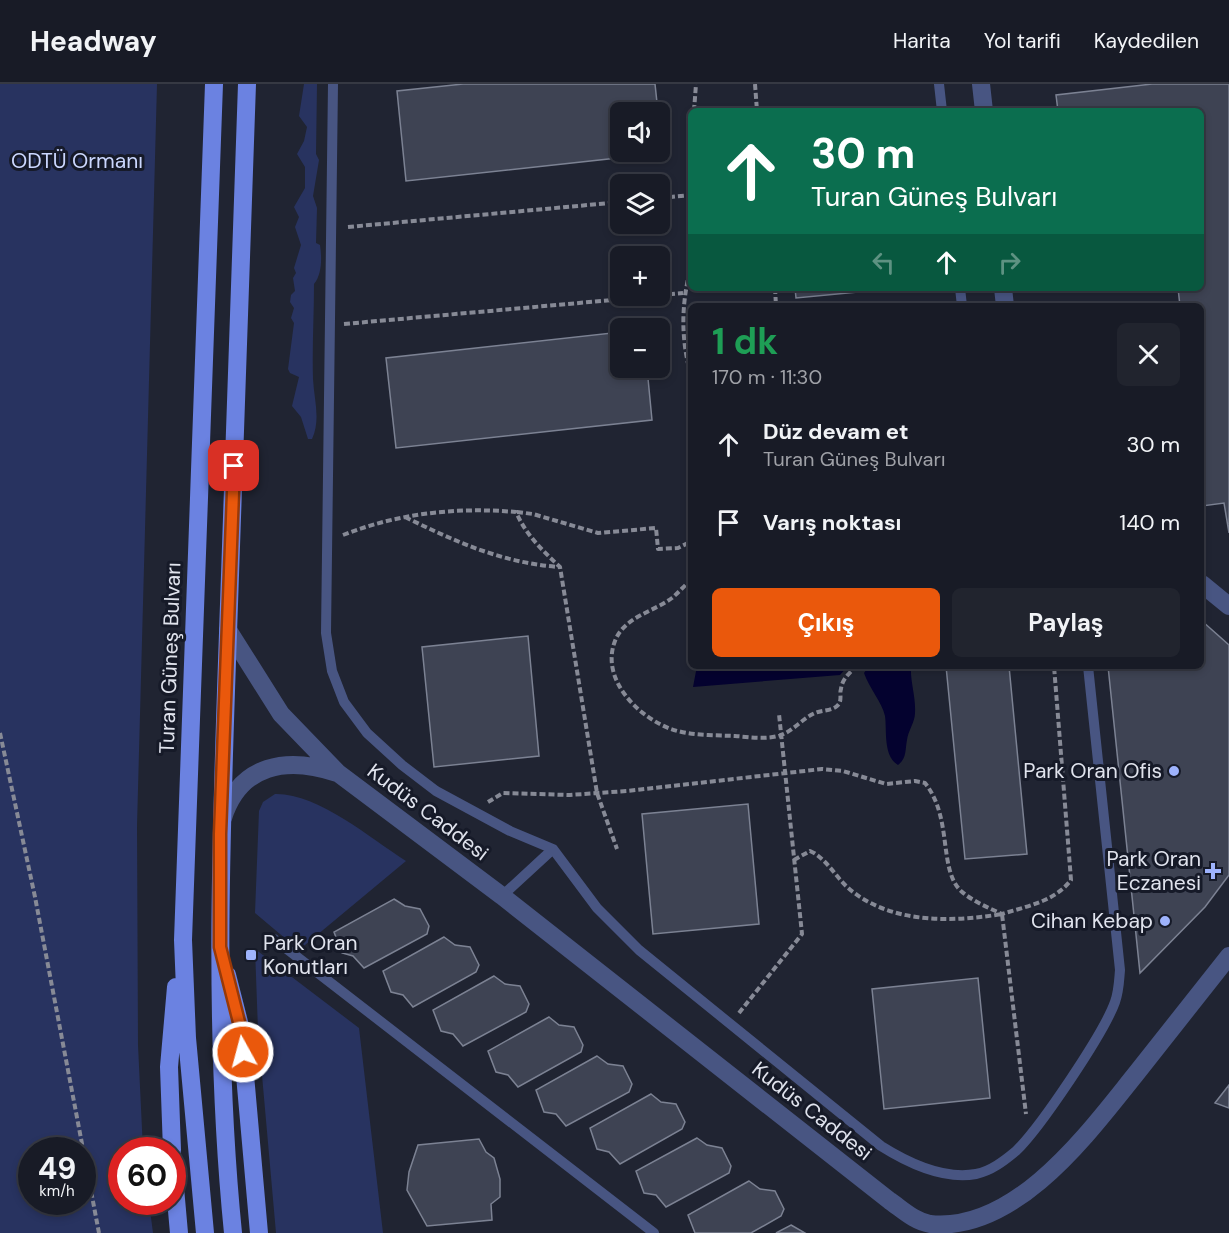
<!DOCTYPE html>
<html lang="tr">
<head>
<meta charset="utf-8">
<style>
  body { margin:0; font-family:"DM Sans",sans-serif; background:#21242e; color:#f1f3f6; height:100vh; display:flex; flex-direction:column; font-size:22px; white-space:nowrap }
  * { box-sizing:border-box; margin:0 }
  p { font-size:20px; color:#9fa1a7 }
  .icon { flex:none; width:33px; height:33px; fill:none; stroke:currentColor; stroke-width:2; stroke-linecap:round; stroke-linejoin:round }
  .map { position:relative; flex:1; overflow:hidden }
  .details { position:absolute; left:688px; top:219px; width:516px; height:366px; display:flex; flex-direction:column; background:#181b26; border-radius:9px; box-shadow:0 3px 9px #0003,0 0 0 2px #363943 }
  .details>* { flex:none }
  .banner { position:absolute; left:688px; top:24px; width:516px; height:183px; border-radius:9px; box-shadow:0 3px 9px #0003,0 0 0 2px #363943; background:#0b6e4f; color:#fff; overflow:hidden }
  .fabs { position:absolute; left:610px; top:18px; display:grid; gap:12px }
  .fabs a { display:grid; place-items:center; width:60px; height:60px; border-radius:9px; background:#181b26; box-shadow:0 3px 9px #0003,0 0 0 2px #363943; font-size:30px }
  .speed { position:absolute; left:18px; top:1053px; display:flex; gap:12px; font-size:30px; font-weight:700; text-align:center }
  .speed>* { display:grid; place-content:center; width:78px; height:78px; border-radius:50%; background:#181b26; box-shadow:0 3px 9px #0003,0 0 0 2px #363943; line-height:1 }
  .speed small { font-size:15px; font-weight:400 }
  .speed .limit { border:9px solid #d22; background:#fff; color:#111 }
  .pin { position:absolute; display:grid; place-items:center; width:51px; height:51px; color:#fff; margin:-26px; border-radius:12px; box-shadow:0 3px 9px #0006 }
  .me { position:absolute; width:66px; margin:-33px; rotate:353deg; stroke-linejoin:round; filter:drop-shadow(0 0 4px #0008) }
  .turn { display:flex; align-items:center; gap:21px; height:126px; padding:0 24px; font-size:27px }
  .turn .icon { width:78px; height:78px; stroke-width:2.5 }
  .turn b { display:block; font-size:42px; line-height:51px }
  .lanes { display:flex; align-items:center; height:57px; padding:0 24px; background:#0003; justify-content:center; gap:30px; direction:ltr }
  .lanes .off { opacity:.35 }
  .round { display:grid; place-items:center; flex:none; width:63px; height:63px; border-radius:9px; background:#21242e }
  .overview { display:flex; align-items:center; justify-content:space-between; height:102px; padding:0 24px }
  h1 { font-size:36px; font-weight:700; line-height:45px; color:#1e9e55 }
  .button { display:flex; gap:12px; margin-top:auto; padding:12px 24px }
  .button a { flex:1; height:69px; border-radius:9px; background:#ea580c; color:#fff; font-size:24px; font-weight:700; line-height:69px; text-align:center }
  .button a+a { background:#21242e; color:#f1f3f6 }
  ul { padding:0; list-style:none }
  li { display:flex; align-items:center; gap:18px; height:78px; padding:0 24px }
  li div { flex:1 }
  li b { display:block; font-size:22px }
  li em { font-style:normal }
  header { display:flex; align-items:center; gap:36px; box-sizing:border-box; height:84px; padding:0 30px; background:#181b26; border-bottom:2px solid #363943 }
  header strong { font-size:28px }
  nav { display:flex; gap:33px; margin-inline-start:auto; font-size:21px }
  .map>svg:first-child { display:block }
  .green { fill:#283360; fill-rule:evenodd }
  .water { fill:#04022f }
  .building { fill:#3e4353; stroke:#7c8293; stroke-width:1.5 }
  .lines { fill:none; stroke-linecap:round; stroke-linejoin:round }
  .path { stroke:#878a96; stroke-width:4; stroke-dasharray:6 3; stroke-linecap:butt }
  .lane { stroke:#485582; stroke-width:10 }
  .street { stroke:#485582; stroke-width:18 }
  .primary { stroke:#6b82e1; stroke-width:18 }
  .route-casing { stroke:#983908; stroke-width:15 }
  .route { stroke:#ea580c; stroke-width:10 }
  .poi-dot { fill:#9eb3fd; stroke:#161a28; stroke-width:2 }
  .labels { text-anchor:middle; stroke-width:6; stroke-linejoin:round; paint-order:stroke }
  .park-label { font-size:21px; fill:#cbd7fe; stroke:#161a28 }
  .street-label { font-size:21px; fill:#e0e3ed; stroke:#161a28 }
  .poi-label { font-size:21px; fill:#e0e3ed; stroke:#161a28; text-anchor:end }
</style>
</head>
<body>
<header>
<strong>Headway</strong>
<nav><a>Harita</a><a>Yol tarifi</a><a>Kaydedilen</a></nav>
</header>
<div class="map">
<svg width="1229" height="1149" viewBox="0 0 1229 1149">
  <rect width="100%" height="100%" fill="#202432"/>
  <path class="green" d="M0 0H157L137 742 138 961 143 1066H122V1118H149L153 1149H0ZM32 1066H82V1118H32Z
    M304 0H317L316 70 319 76 313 112 317 124 316 159 320 161C322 174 322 190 314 200 314 232 312 264 313 295 314 316 321 335 312 355H308L301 333 292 322 299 293 290 289 288 285 294 239 291 234 294 224 290 218 291 211 295 207 293 194 296 189 294 184 301 161 295 143 299 133 294 123 305 104V83L297 70 304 57 307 43 299 32Z
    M275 710C318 709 370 754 406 777L299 866 255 829 259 727 263 718Z
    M255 865 359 944 383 1149H276L258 946Z"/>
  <path class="water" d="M697 582H848L840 591 693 603Z
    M869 582H911C910 598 916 612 915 629 915 638 908 647 907 656 905 666 907 674 898 681 883 672 887 647 885 632 882 618 869 604 864 589Z"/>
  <path class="building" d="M463 0H655L658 28H621V68H660V45L663 69 406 97 397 7Z
    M1152 0H1229V449L1224 419 1202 422V222H1180L1178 204H1202V27H1058L1056 11Z
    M795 204H900L796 214Z
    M621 248V284H647L652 336 396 364 386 274Z
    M1202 537 1229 561V791L1205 823 1140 889 1108 582H1202Z
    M528 552 539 672 434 683 422 563Z
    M946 582H1009L1027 770 965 775Z
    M748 720 759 840 653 850 642 730Z
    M394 815 405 822 420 825 429 842 427 850 364 884 353 872 342 869 334 848Z
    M444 853 455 861 470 863 479 881 476 888 413 923 403 911 391 908 383 887Z
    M494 892 505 900 520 902 529 920 526 928 463 962 453 950 441 947 433 926Z
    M978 894 990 1014 884 1025 872 905Z
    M549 933 559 941 574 943 583 961 581 968 518 1003 508 991 496 988 488 967Z
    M597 972 608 980 623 982 632 1000 629 1008 566 1042 556 1030 544 1028 536 1006Z
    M1229 1001V1024L1215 1019Z
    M651 1010 661 1018 676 1020 685 1038 682 1045 620 1080 609 1068 597 1065 590 1044Z
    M697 1054 707 1061 722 1064 731 1082 729 1089 666 1123 656 1111 644 1109 636 1087Z
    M479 1055 486 1068 494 1074 500 1095V1113L491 1120 492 1136 427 1142 407 1106 409 1088 418 1061Z
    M749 1097 760 1105 775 1107 784 1125 781 1132 751 1149H695L688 1131Z
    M791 1141 805 1149H776Z"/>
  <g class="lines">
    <path class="path" d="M755 0 757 27
      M694 27 696 0
      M660 114 692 111
      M348 143 621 118
      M692 179C681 218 680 255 692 295
      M775 204 776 222
      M660 211 683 209
      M344 240 657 212
      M517 428 533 430 598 449 656 444 658 465 678 464 692 457
      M405 433C456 458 503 479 559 483
      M343 451C399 429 457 423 516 428 526 451 542 466 560 483L597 709 617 765
      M692 495C685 501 679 508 672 514 653 528 624 533 615 557 600 595 638 633 671 645 691 652 714 651 735 652 749 653 767 656 781 651 793 647 803 634 815 629 822 626 831 627 837 622 843 617 839 610 841 605 842 595 850 589 856 582
      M0 649 35 813 99 1149
      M488 718 503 709 570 711 627 707 822 685 843 687 886 700 915 697 925 699C953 734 938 785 961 807 972 817 989 824 1002 830 1027 822 1054 818 1071 796L1054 582
      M794 776 810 767 814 769C830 779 838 797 853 808 895 840 953 838 1002 830L1026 1030
      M739 929 802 850 779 630"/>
    <path class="lane" d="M333 0 326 549 332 587 344 618 367 649 402 681 436 707 510 747 553 765 597 824 639 866 881 1062C908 1079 943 1096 976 1090 991 1087 1004 1077 1016 1067 1040 1044 1104 949 1115 918 1119 907 1119 897 1120 886L1088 582
      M939 0 942 27
      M960 204 962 222
      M502 812 553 765
      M274 855 654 1149"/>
    <path class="street" d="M981 0 984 27
      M1003 204 1005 222
      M1202 500 1229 522
      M228 546 281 630 338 689 502 812 890 1117C903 1126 914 1137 930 1140 1016 1149 1089 1048 1135 991 1167 951 1198 911 1229 872
      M223 734C240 680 287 672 337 689"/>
    <path class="primary" d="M227 891 241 946 259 1149
      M172 1066 169 983 176 903
      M172 1070 179 1149
      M205 1149 187 954 183 856 214 0
      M233 1149C213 949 221 749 228 549 235 366 241 183 247 0"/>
  </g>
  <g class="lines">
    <defs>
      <path id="route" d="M234 382 220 750V863L241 946 243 968"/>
    </defs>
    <use href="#route" class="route-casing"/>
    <use href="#route" class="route"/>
  </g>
  <g class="poi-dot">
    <circle cx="1174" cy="687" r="6"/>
    <path d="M1210 778h6v6h6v6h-6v6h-6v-6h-6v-6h6z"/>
    <circle cx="1165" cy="837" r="6"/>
    <rect x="245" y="865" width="12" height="12" rx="3"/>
  </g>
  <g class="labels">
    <g class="park-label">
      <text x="77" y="84">ODTÜ Ormanı</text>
    </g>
    <g class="street-label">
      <text transform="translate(170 574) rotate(-88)" y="7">Turan Güneş Bulvarı</text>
      <text transform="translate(428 728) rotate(37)" y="7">Kudüs Caddesi</text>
      <text transform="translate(812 1027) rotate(38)" y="7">Kudüs Caddesi</text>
    </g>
    <g class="poi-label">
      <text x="1162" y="694">Park Oran Ofis</text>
      <text x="1201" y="782">Park Oran<tspan x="1201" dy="24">Eczanesi</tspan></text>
      <text x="1153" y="844">Cihan Kebap</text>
      <text x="263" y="866" text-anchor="start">Park Oran<tspan x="263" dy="24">Konutları</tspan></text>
    </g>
  </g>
</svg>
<div class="fabs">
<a><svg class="icon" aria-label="sound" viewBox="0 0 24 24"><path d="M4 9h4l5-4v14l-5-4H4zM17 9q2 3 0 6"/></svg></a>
<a><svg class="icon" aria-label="layers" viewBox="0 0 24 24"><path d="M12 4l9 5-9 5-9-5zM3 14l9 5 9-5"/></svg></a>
<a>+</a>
<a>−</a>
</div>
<div class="speed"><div>49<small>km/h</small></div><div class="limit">60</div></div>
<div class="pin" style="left:234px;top:382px;background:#d93025"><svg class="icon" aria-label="arrive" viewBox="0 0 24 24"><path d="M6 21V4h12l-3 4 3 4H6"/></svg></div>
<svg class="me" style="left:243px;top:968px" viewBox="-20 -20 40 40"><circle r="17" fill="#ea580c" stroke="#fff" stroke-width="3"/><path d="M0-11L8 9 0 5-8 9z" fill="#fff"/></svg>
<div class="banner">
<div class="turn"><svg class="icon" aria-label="ahead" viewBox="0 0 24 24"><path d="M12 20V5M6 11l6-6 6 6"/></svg><div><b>30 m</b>Turan Güneş Bulvarı</div></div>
<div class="lanes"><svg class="icon off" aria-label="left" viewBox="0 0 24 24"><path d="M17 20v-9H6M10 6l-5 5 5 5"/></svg><svg class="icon" aria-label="ahead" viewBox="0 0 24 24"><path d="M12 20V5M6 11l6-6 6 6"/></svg><svg class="icon off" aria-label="right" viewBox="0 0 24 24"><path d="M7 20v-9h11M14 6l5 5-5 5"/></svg></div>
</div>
<section class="details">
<div class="overview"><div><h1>1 dk</h1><p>170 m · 11:30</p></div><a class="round"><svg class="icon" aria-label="close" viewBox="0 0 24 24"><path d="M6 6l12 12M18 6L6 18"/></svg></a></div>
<ul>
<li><svg class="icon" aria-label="ahead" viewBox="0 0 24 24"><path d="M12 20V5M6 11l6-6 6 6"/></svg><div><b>Düz devam et</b><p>Turan Güneş Bulvarı</p></div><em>30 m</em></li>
<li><svg class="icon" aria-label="arrive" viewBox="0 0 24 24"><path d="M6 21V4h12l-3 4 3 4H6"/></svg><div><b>Varış noktası</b></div><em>140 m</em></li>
</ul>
<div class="button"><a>Çıkış</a><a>Paylaş</a></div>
</section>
</div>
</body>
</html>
